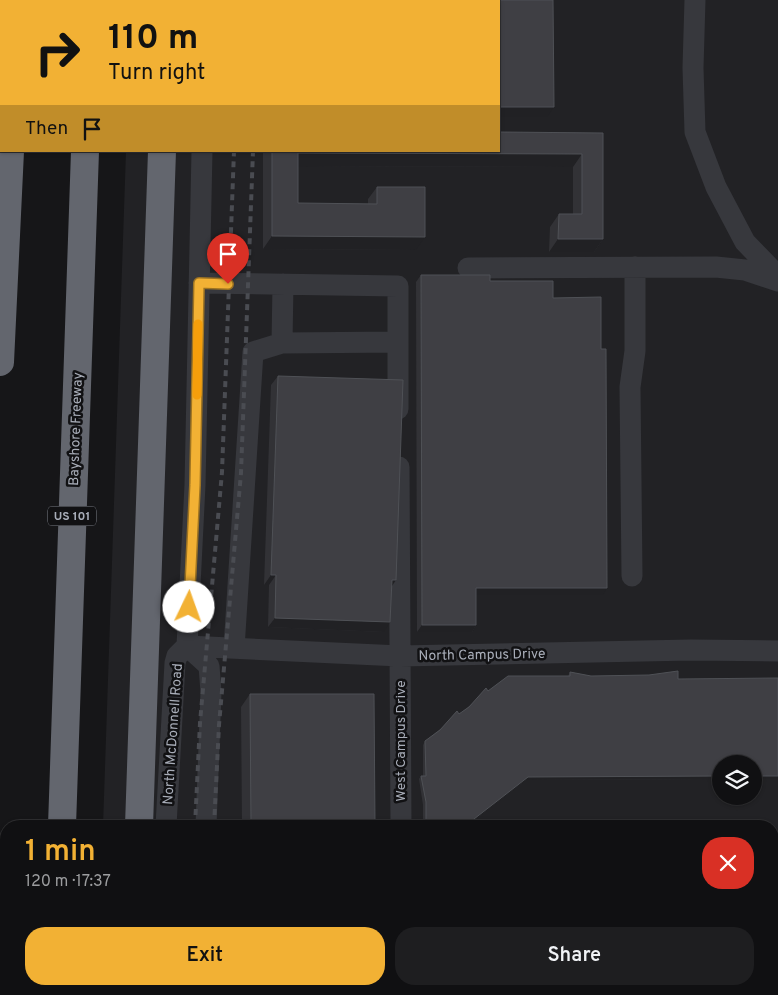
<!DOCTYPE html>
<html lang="en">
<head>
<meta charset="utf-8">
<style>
  body { margin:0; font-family:Overpass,sans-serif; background:#1e1e20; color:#f1f3f6; height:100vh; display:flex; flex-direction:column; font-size:19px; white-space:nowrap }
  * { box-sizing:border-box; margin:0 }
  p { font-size:16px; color:#9c9d9f }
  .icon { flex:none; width:28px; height:28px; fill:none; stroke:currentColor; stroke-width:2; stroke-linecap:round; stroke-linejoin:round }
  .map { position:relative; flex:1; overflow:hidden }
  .sheet { position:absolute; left:0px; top:820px; width:779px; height:175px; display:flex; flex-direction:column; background:#101012; border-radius:20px 20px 0 0; box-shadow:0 1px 4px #0004,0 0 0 1px #303032 }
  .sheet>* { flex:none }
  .banner { position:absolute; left:0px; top:0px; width:500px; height:152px; box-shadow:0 1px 4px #0004,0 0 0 1px #303032; background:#f2b134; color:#111; overflow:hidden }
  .buttons { position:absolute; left:712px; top:755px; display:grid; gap:10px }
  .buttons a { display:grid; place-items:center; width:50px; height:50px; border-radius:50%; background:#101012; box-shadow:0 1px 4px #0004,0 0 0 1px #303032; font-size:25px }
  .pin { position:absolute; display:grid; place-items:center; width:42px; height:42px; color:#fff; margin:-51px -21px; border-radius:50% 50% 50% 0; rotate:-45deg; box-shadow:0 0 5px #0007 }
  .pin .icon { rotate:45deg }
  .me { position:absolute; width:55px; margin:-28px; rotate:3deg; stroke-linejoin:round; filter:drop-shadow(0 0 4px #0008) }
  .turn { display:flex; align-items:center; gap:18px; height:105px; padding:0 25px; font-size:22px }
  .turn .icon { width:65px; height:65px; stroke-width:2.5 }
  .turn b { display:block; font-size:35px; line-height:42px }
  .then { display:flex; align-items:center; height:48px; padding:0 25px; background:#0003; gap:10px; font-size:19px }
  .round { display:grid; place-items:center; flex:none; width:52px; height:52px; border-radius:20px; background:#1e1e20 }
  .overview { display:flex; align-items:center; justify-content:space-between; height:85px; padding:0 25px }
  h1 { font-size:30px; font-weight:600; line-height:38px; color:#f2b134 }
  .cta { display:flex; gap:10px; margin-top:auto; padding:10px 25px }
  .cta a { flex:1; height:58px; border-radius:20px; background:#f2b134; color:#111; font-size:20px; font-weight:600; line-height:58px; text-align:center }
  .cta a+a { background:#1e1e20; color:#f1f3f6 }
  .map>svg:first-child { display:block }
  .built { fill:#222225; fill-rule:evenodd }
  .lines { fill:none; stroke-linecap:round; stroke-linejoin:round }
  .minor { stroke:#37383d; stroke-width:21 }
  .highway { stroke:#63666e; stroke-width:28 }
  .rail { stroke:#4a4c52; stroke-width:4; stroke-dasharray:6 5; stroke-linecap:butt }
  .wall { fill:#323236 }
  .shaded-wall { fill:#212124 }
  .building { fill:#3f3f44; stroke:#4f5156 }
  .route-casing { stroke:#9d7322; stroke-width:12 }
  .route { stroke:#f2b134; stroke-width:9 }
  .slow { stroke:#f59e0b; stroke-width:9 }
  .labels { text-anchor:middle; stroke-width:5; stroke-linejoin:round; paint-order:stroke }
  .shield { fill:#111113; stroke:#7b7e86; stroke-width:1 }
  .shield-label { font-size:12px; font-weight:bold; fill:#a8adb8 }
  .street-label { font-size:14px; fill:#a8adb8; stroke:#111113 }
</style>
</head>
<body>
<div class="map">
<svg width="778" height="995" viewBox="0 0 778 995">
  <rect width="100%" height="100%" fill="#161618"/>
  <path class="built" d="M131 0H778V995H98V989H772V826H103L126 151H499V1H131ZM721 764H754V796H721Z"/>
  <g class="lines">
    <path class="minor" d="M695 0 693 68 695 132 716 187 745 242 778 276
      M209 1V0
      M468 268 716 267 745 270 778 281
      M199 283 398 286V409
      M283 284 282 343 398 342
      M399 467 401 826
      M632 576 630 387 635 351V267
      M187 646 400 656 691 650 778 651
      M187 646 209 666 211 692 206 826
      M234 648 253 352 282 343
      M166 826 175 663 177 656 187 646 195 485 202 151
      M401 989V995
      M160 995 161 989
      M200 995V989"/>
    <path class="highway" d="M19 1V0
      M90 1V0
      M119 1V0
      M168 1V0
      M0 362 10 151
      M62 826 85 151
      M139 826 162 151
      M56 995V989
      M133 995 134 989"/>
    <path class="rail" d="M239 1V0
      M258 1V0
      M195 826 200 723 222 472 234 151
      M214 826 219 725 241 473 253 151
      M209 995V989"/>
  </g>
  <path class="wall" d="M332 0H553L547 117 499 1H332Z
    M603 133V239L594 252H549L550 227 559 214H573V167L298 166V203L368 204V199L377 187 416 250 263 249V151H499Z
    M421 275 490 281 553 298 603 595H476V625L472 632H417L416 282Z
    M278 376 396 580 392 586 384 632 268 627 269 585H264L271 385Z
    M570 672 591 676 678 679 721 764V779L526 780 467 826H423V805L419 779 421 776H423V745L425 741 488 691 568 676Z
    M250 694 375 826H242L241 707Z
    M166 989H196L195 995H166Z
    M210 989H239L238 995H209Z"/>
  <path class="shaded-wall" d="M499 107H554L547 117H499Z
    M298 153 582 154 573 167 289 166Z
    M272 236 425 237 416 250 263 249Z
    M558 239H603L594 252H549Z
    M271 575H276L269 585H264Z
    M392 580H396L389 590Z
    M476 588H607L603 595H472Z
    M275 618 390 622 384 632 268 627Z
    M422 625H476L472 632H417Z
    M721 776V779L526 780 467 826H465L528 777Z
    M754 776H778V779H754Z"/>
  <path class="building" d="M339 0H553L554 107H499V1H339Z
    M499 132 603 133V239H558L559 214H582V154L298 153V203L377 204V187H425V237L272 236V151H499Z
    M421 275H490V281H553V298L601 297V349H606L607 588H476V625H422Z
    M278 376 403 380 396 580H392L390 622 275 618 276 575H271Z
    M678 671V679L778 678V776H754V764H721V776L528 777 465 826H451L448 823 444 826H426V802L421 776H426L425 741 440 730 457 711 459 714 469 707 486 688 488 691 508 676H570V672L591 676 649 675Z
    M250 694H374L375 826H251Z
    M173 989H196L195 995H173Z
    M216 989H239L238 995H216Z"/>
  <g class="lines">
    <defs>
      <path id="route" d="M189 607 195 485 199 283 228 284"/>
    </defs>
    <use href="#route" class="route-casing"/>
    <use href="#route" class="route"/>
    <path class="slow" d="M197 395 198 324"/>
  </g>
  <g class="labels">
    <rect class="shield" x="48" y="506.5" width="48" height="19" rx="4"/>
    <g class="shield-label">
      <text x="72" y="520">US 101</text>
    </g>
    <g class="street-label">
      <text transform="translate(75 429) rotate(-88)" y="5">Bayshore Freeway</text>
      <text transform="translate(482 654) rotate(-1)" y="5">North Campus Drive</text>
      <text transform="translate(172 734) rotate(-86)" y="5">North McDonnell Road</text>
      <text transform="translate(400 741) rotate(-90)" y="5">West Campus Drive</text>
    </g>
  </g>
</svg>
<div class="buttons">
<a><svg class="icon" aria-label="layers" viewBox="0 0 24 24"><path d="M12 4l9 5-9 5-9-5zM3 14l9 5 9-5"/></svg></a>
</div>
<div class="pin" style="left:228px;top:284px;background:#d93025"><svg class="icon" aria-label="arrive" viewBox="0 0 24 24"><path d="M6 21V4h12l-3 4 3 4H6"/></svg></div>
<svg class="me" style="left:189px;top:607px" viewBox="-20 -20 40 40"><circle r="19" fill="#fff"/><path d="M0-13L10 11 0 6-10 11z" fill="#f2b134"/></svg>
<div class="banner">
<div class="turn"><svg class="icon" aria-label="right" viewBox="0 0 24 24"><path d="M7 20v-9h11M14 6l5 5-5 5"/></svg><div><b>110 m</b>Turn right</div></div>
<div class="then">Then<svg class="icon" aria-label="arrive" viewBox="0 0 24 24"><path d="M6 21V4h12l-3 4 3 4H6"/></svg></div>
</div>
<section class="sheet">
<div class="overview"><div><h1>1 min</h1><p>120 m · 17:37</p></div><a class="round" style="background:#d93025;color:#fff"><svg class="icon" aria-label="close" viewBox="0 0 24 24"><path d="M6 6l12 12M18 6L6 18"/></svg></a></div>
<div class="cta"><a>Exit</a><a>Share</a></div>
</section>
</div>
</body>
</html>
